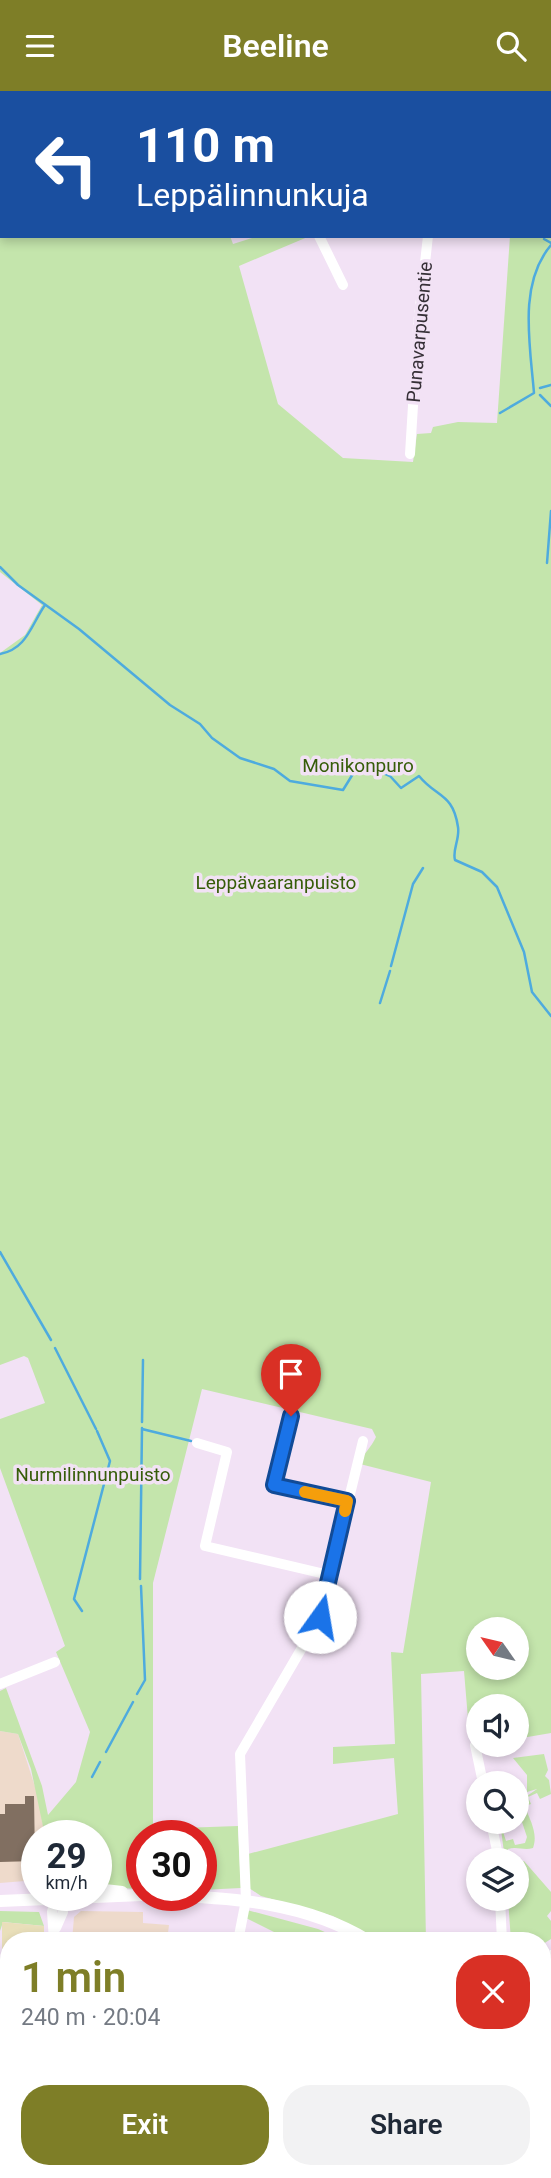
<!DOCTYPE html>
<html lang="en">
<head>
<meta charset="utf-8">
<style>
  body { margin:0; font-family:Roboto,sans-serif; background:#f2f2f3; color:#1f2937; height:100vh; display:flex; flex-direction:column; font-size:26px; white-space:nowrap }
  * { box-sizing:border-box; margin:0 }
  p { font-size:23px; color:#747a83 }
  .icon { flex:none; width:38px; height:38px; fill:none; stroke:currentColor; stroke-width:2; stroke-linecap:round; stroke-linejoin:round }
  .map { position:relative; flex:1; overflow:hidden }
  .panel { position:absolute; left:0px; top:1841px; width:551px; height:247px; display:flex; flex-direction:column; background:#fff; border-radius:28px 28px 0 0; box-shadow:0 4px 10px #0003 }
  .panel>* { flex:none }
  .top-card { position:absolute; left:0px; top:0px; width:551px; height:147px; box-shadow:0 4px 10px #0003; background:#1a4fa0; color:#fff; overflow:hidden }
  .needle { width:46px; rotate:304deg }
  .buttons { position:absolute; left:466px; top:1526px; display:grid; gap:14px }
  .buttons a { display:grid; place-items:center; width:63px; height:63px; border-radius:50%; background:#fff; box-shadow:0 4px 10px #0003; font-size:35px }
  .speed { position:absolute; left:21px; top:1729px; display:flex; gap:14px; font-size:35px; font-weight:700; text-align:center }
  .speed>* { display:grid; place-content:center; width:91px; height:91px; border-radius:50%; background:#fff; box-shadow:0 4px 10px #0003; line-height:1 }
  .speed small { font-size:18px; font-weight:400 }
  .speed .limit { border:10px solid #d22; background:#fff; color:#111 }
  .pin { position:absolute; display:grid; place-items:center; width:60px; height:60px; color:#fff; margin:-72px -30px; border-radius:50% 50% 50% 0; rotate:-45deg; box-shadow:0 0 7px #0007 }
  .pin .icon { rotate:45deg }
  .me { position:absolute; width:77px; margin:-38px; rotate:13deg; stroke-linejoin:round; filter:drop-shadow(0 0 5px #0008) }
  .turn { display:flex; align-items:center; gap:24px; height:147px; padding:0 21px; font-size:32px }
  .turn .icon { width:91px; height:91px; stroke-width:2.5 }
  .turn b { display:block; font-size:49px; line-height:60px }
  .round { display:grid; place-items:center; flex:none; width:74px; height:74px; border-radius:28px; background:#f2f2f3 }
  .overview { display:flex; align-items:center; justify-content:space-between; height:119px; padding:0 21px }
  h1 { font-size:42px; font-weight:600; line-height:52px; color:#7e7e27 }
  .primary-button { display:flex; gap:14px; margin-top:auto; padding:14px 21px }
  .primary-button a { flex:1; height:80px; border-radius:28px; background:#7e7e27; color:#fff; font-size:28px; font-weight:600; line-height:80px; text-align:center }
  .primary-button a+a { background:#f2f2f3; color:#1f2937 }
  header { display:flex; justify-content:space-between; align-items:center; height:91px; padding:0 21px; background:#7e7e27; color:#fff; font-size:32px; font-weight:600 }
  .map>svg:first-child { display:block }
  .commercial { fill:#eedacb }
  .green { fill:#c4e5ac; fill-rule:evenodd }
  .sand { fill:#e9dfba }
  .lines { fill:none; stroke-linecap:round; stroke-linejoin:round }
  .stream { stroke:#4eabde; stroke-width:2.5 }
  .building { fill:#816f61 }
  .minor { stroke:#fff; stroke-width:10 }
  .major { stroke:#fff; stroke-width:12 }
  .route-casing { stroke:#114b97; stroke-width:18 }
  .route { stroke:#1a73e8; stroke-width:12 }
  .slow { stroke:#f59e0b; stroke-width:12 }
  .labels { text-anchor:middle; stroke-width:7; stroke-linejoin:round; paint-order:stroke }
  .street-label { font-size:19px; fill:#363037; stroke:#f2e2f5 }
  .park-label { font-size:19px; fill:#365d09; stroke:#f2e2f5 }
</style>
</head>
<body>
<header><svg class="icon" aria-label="menu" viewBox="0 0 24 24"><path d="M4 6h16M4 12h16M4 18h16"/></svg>Beeline<svg class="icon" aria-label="search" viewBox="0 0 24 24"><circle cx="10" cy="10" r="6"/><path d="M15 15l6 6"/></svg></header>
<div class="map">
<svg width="551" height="2087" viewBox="0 0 551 2087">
  <rect width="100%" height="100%" fill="#f2e2f5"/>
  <path class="commercial" d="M0 1640 18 1643 38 1705 45 1745H37V1789L0 1792Z
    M81 1820 143 1821V1832L169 1834 167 1850H72L74 1826Z"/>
  <path class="green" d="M0 0H190L2 2V145H230L233 153 258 145H310L239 175 278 313 343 367 413 371 417 343 431 342 433 336 458 331 497 332 510 145H550L551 115V1642L516 1648V1615H478V1642L469 1640 464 1580 421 1583 426 1850H379L333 1825 261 1805 249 1797 248 1763 398 1723 394 1667 333 1673V1656L395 1653 391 1561 403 1562 431 1391 360 1373C364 1361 371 1357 376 1346L372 1338 202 1298 153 1492V1738L238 1735 241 1797 201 1799V1745H142V1798L96 1796V1745H45L31 1678 18 1643 0 1640V1600L6 1597 42 1695 48 1724 76 1691 90 1641 56 1561 65 1555 0 1377V1328L45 1312 28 1267 24 1265 0 1274V562L25 544 42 514 0 481ZM478 1538H516V1577H478Z
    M544 1663 548 1679 545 1685 549 1689 551 1703 540 1708 537 1702 528 1706 531 1713 528 1714 527 1705 537 1698 527 1701V1684L513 1667Z
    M525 1716C531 1731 538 1743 533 1757 524 1760 517 1755 508 1758L505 1769 500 1731 506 1750 513 1748 515 1754 525 1752 527 1746 519 1722Z
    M524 1770 551 1801V1820L547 1825 551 1830V1848L543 1853 542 1850H511L508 1808H516V1773Z
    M247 1819 318 1838 345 1850H292L246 1827Z
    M0 1820 39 1821 44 1835 3 1831 0 1840Z"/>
  <path class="sand" d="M2 1831 44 1835V1850H9V1870L2 1872Z"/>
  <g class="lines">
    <path class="stream" d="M551 0V17
      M551 46V76
      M544 148 551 152
      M540 297 551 294
      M540 304 551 315
      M500 322 534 302C530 253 518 193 551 154
      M547 472 551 420
      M0 476 18 494 79 538 170 614 200 633 212 647 240 667 274 678 290 690 343 699 356 678 365 674 390 685 401 697 419 685C437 707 453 702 458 736 460 748 452 759 455 769L482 781 497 796 524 861 532 901 551 925
      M0 563C27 558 31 534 45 514
      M391 875 413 793 423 777
      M380 912 390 880
      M0 1161 51 1249
      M55 1257 96 1338
      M142 1331 143 1269
      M142 1338 191 1350
      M140 1488 142 1337
      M82 1520 74 1508 110 1370 97 1340
      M137 1603 145 1589 141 1495
      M106 1661 133 1611
      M92 1686 100 1671"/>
  </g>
  <path class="building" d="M25 1705H34L35 1770 0 1771V1723H5V1713H25Z"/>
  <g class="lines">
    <path class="minor" d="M274 0V2
      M504 0 506 2
      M437 2V0
      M550 29 551 30
      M319 145 343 194
      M410 363 418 234 428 145
      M291 1325 274 1394 347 1410
      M197 1352 227 1361 205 1455 329 1484
      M0 1593 55 1571
      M475 1654 483 1692
      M491 1731 499 1769
      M500 1808 502 1850
      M56 1837 63 1821 61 1804
      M54 1850 52 1821 56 1804
      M238 1850 246 1809 240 1663 320 1526 363 1350
      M542 1869 551 1864
      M0 1877 9 1874
      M0 2016 9 2002
      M265 2079 270 2084
      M531 2079 534 2087
      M141 2087V2079
      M354 2087 361 2079
      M541 2087V2079"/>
    <path class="major" d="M96 1798 122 1801
      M161 1804C234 1807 305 1811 369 1850
      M0 1810 142 1804
      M542 2056 551 2053
      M542 2069 551 2066
      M474 2087 489 2079
      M498 2087 517 2079"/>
  </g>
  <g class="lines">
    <defs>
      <path id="route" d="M291 1325 274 1394 347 1410 320 1526"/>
    </defs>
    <use href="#route" class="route-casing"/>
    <use href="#route" class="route"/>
    <path class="slow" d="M305 1401 347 1410 345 1420"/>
  </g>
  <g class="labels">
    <g class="street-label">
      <text transform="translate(419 241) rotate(-85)" y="7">Punavarpusentie</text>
    </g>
    <g class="park-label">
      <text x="358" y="681">Monikonpuro</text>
      <text x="276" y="798">Leppävaaranpuisto</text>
      <text x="93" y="1390">Nurmilinnunpuisto</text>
    </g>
  </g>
</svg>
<div class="buttons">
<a><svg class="needle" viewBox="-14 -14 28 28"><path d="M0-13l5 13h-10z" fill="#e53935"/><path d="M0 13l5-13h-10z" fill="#747a83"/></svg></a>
<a><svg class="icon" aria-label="sound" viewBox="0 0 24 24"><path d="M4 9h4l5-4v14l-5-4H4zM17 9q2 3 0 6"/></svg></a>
<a><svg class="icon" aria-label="search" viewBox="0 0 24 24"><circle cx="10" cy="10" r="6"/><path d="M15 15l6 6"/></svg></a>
<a><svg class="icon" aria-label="layers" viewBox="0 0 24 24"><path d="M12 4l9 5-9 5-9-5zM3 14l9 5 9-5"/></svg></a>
</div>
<div class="speed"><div>29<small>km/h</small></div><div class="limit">30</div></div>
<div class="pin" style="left:291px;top:1325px;background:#d93025"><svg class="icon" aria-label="arrive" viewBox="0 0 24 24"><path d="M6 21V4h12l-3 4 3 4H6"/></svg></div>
<svg class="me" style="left:320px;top:1526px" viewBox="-20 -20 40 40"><circle r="19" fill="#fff"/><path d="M0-13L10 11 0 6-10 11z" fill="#1a73e8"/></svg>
<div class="top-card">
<div class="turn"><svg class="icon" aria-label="left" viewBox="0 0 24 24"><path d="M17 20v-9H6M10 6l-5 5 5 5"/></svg><div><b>110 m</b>Leppälinnunkuja</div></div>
</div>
<section class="panel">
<div class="overview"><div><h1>1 min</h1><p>240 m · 20:04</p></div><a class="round" style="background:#d93025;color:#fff"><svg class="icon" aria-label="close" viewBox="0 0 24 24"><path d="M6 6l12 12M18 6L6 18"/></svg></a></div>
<div class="primary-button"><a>Exit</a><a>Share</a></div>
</section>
</div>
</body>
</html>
